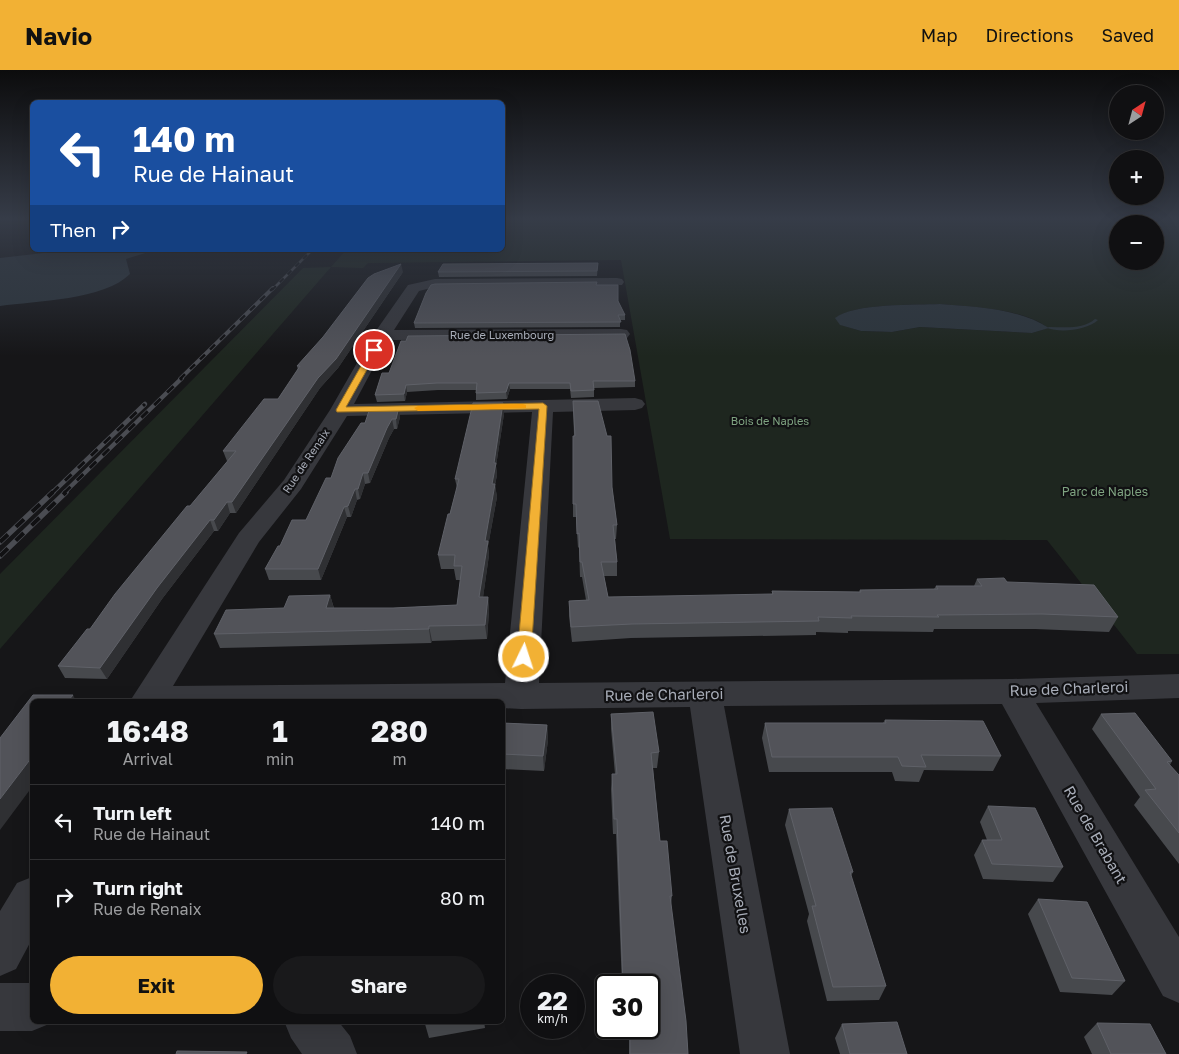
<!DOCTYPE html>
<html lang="en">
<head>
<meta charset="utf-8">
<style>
  body { margin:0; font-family:"Golos Text",sans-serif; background:#19191b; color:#f1f3f6; height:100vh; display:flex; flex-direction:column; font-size:19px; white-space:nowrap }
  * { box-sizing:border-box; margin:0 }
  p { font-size:16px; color:#9c9d9f }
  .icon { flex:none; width:28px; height:28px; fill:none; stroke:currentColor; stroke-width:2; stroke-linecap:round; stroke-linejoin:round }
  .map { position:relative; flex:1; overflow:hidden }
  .panel { position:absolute; left:30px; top:629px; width:475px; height:325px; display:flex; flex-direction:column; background:#101012; border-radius:8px; box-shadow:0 5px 20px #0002,0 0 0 1px #303032 }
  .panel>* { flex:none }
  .guide { position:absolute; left:30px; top:30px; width:475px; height:152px; border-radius:8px; box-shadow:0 5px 20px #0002,0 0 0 1px #303032; background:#1a4fa0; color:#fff; overflow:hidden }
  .needle { width:32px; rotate:36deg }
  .tools { position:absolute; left:1109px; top:15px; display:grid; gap:10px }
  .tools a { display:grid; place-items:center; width:55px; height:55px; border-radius:50%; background:#101012; box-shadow:0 5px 20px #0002,0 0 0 1px #303032; font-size:25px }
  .speed { position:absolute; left:520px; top:904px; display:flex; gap:10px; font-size:25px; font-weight:700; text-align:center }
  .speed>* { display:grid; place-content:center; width:65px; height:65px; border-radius:50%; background:#101012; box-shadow:0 5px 20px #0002,0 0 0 1px #303032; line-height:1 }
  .speed small { font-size:12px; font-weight:400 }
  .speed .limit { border:2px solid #111; border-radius:8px; background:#fff; color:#111 }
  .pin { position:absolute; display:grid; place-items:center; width:42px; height:42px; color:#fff; margin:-21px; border:2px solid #fff; border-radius:50%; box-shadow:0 1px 5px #0007 }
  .me { position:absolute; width:55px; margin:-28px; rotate:4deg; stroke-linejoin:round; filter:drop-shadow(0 0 4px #0008) }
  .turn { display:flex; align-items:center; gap:18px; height:105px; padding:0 20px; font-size:22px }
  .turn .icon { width:65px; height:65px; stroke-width:2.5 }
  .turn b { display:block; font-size:35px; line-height:42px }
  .then { display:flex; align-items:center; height:48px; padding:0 20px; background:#0003; gap:10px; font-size:19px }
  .eta { display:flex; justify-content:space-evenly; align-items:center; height:85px; text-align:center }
  .eta b { font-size:30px; font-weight:700; line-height:35px }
  .primary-button { display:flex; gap:10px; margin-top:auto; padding:10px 20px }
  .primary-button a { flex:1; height:58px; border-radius:30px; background:#f2b134; color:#111; font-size:20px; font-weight:700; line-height:58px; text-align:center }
  .primary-button a+a { background:#19191b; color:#f1f3f6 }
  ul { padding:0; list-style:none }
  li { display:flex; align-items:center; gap:15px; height:75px; padding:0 20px; border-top:1px solid #303032 }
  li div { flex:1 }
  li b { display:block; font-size:19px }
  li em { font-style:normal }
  header { display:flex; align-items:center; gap:30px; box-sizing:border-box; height:70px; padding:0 25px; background:#f2b134; color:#111 }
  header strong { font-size:24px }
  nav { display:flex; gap:28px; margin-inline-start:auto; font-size:18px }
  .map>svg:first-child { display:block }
  .green { fill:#1e261f; fill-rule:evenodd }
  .water { fill:#2c353c }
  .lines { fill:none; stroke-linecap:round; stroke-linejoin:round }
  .stream { fill:#2c353c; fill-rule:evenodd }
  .minor { fill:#37383d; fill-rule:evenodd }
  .rail-far3-casing { stroke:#4a4c52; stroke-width:2.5 }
  .rail-far2-casing { stroke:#4a4c52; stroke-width:4 }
  .rail-far1-casing { stroke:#4a4c52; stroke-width:4.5 }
  .rail-casing { stroke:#4a4c52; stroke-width:5.5 }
  .rail-far3 { stroke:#111113; stroke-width:2; stroke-dasharray:5.5; stroke-linecap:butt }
  .rail-far2 { stroke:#111113; stroke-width:2.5; stroke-dasharray:7; stroke-linecap:butt }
  .rail-far1 { stroke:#111113; stroke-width:3; stroke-dasharray:9; stroke-linecap:butt }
  .rail { stroke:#111113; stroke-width:4; stroke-dasharray:11; stroke-linecap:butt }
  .wall { fill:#47494d }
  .shaded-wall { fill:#2f3033 }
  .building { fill:#525359; stroke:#5f6168 }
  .route { fill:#f2b134; stroke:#9d7322 }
  .slow { fill:#f59e0b }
  .labels { text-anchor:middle; stroke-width:4.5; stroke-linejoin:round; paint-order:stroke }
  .far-street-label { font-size:11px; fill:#a8adb8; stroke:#111113 }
  .far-park-label { font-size:11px; fill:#7fa381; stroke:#111113 }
  .park-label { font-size:12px; fill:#7fa381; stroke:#111113 }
  .near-street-label { font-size:15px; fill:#a8adb8; stroke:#111113 }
</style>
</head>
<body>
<header>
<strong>Navio</strong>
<nav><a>Map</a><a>Directions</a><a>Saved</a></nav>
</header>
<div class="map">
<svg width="1179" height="984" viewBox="0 0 1179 984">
  <rect width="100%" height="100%" fill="#161618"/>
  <path class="green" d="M503 149H1179V584H1137L1047 470 670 469 621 190 368 193 363 198 331 197 0 579V504L303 198 331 197 346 180H502ZM1118 154H1155V191H1118ZM940 234C973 237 1022 238 1048 258L1032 263 920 257 892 262 861 261 841 255 836 248C853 233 916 235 940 234Z"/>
  <path class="water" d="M70 180H155L126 189 130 204C104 230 36 231 0 236V188Z
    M940 234C976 237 1018 238 1049 258L1032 263 920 257 892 262 861 261 840 255 835 248C853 233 916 235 940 234Z"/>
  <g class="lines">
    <path class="stream" d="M1095 249 1098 250C1087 260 1061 263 1047 258L1049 257C1065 257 1082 260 1095 249Z"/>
    <path class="minor" d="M617 208 622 209 624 212 622 215 435 217 419 221 394 260 621 259 627 260 630 264 627 268 621 269 388 270 354 334 635 328 642 330 645 334 642 338 635 340 553 342 539 613 1012 609 1179 604V628L1036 633 1179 867V933L1163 926 1002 634 724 636 790 984H740L690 637 521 639 502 638V631H130L239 463 284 410 330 340 373 265 408 215 435 209ZM532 342 505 613 173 616 259 472 301 419 347 346Z
      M32 807V869L16 899 0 906V841L17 813Z
      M0 913H32V951H50L49 954 32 961H0Z
      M284 951H338L350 966 357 984H302L291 968Z"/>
    <defs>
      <path id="rail-far3" d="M272 220 312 180"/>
      <path id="rail-far2" d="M180 309 273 218"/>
      <path id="rail-far1" d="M52 423 145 334
        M64 423 182 308"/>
      <path id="rail" d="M0 472 53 422
        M0 486 66 422"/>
    </defs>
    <use href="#rail-far3" class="rail-far3-casing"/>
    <use href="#rail-far2" class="rail-far2-casing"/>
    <use href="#rail-far1" class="rail-far1-casing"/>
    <use href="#rail" class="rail-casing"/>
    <use href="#rail-far3" class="rail-far3"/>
    <use href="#rail-far2" class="rail-far2"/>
    <use href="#rail-far1" class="rail-far1"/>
    <use href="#rail" class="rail"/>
  </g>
  <path class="wall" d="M598 193 597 206 439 207 438 202Z
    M403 202 338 298 320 318 236 443H230L218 461H214L162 529 107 609 65 608 58 596 90 559 228 391H227L223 381 278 329 298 300 297 296Z
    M596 215 618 231 625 245V250H620V257L415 258 414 253Z
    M382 303 635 311V317L594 318V327L571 328 570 319H510L507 329 476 330V320H438L407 322 405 331 377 332 375 325Z
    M573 331 612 417 617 455 616 469H615L617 492V506H604L608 527 772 525V521L859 522 860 520 934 519 936 516H974L977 509 1007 512 1118 547 1109 562 1035 559H934L933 562 848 561V563L816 562V565L631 568 572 572 569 546V531L586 530 582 507H580L579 477 578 478 576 447H573V366H574Z
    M399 337 400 347 397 359H394L389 368 370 413 365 414 360 429 357 430 351 447H347L321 510H269L265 499 280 476 306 450 365 353Z
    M504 344 496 396 497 405 495 415 497 427 488 476 489 485 483 527H488L489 541 487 569 432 571 431 573 220 578 214 564 284 538 330 525 334 538H393L457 535 461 510H456L454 499H441L438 485 457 418 455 409Z
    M611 644 659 682 657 698H653L660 771 672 826 671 835 688 984H629V958H649V915H622L616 764H613L611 719 612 704H615L611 659Z
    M1101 644 1172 691 1170 695 1179 705V794L1134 735 1140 727 1092 659Z
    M885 650 1001 686 993 701 924 700 919 712 895 711 892 702H769L762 668 765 653H883Z
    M502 653 547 655 548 670 544 701 502 699Z
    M988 736 1063 797 1053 812 983 809 974 785 982 770H987L980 752Z
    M789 739 853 802 851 806 886 916 879 930 827 931 807 851 809 844 785 755Z
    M1038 829 1125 911 1112 925 1060 922 1028 844Z
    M425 951H484L485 958 429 968 425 954Z
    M1097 953 1166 984H1092L1084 967Z
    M842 954 907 984H840L835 968Z"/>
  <path class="shaded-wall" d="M401 194 403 202 338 298 320 318 236 443 232 432 318 308Z
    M509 313 510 319 507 329 506 322Z
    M406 315 407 322 405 331 404 324Z
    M503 333 504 344 496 396 497 405 495 415 497 427 488 476 489 485 481 542 479 527 485 471 492 414 494 393Z
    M399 337 400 347 397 359 396 349Z
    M392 349 394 359 389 368 370 413 368 403 387 358Z
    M363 403 365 414 360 429 358 419Z
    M355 419 357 430 351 447 348 436Z
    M227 432 230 443 218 461 214 450Z
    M344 437 347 447 321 510 318 499Z
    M210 450 214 461 162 529 107 609 100 598 157 518Z
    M330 525 334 539 326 538Z
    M488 527 489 541 487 569 485 555Z
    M429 556 432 571 431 573 429 559Z
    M73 625 76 631H68Z
    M547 655 548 670 544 701 543 686Z
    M32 687V717L0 760V729Z"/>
  <path class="building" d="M598 193 597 201 438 202 443 194Z
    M401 194 336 289 318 308 232 432H227L214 450H210L157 518 100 598 58 596 87 559H90L115 524 187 436H190L236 381H223L264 329H278L300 296H297L323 267 368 208 374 204Z
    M597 212 596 215H618V231L625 245H618L621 252 414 253 426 223 431 215 435 214Z
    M625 264 630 280 635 311H593L594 320 571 321 570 313H509L506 322 476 323 477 313H437L406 315 404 324 375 325 382 303H389L401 271H406L408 266Z
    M573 331H598L607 366H611L612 417 617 455H613L617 492H601L608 527 773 524 772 521 861 522 860 520 938 519 936 516H982L977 509 1004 508 1007 512 1094 515 1118 547 1042 544 937 545 939 547 851 546 852 548 818 547 819 551 632 554 571 557 569 531 589 530 582 492H580L579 463 577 464 576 434H573V366H575Z
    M473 333H503L494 393H496L492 414H495L485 471H488L479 527H488L485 555 429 556V559L214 564 226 540 284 538 289 526 330 525 326 538H393L457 535 462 496H454L455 485H438L448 444H450L459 409H455Z
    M399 337 396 349H392L387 358 368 403H363L358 419H355L348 436 344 437 318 499H265L278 476H280L292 450H306L326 408H331L338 388 361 353H365L370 338Z
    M33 625H73L68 631H32V687L0 729V668Z
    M653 642 659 682 651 683 660 771H667L672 826H670L686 951 688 984H630V958H649V915H623L617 749H614L612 704H617L611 644Z
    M1135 643 1172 691 1167 692 1179 705V763L1145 720 1156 719 1101 644Z
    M885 650 983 651 1001 686 921 685 926 697 902 696 898 687H772L765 653H886Z
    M502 653 547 655 543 686 502 684Z
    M988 736 1035 738 1063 797 992 794 982 770H1002Z
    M832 738 853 802H850L886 916 833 917 812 836H816L789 739Z
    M1038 829 1087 832 1125 911 1072 908Z
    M425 951H443L425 954Z
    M897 952 907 984H850L842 954Z
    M1097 953 1150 954 1166 984H1111Z
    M177 981 247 982 246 984H176Z"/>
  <linearGradient id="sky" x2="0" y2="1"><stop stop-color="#0c0c0d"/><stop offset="0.52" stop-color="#363c48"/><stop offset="1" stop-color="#363c48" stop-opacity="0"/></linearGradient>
  <rect width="1179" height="286" fill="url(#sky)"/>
  <path class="route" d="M374 278 378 280 346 337 543 333 547 336 531 587 529 591H519L517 587 539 339 337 342 336 340 370 280Z"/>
  <path class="slow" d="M523 334 526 335V338L418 341 414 338 418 336Z"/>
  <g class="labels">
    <g class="far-street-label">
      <text x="502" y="269">Rue de Luxembourg</text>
      <text transform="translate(306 391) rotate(-56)" y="4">Rue de Renaix</text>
    </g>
    <g class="far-park-label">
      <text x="770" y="355">Bois de Naples</text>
    </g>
    <g class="park-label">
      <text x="1105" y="426">Parc de Naples</text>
    </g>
    <g class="near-street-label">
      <text transform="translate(1069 619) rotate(-2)" y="5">Rue de Charleroi</text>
      <text transform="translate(664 625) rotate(-1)" y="5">Rue de Charleroi</text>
      <text transform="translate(1095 765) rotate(60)" y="5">Rue de Brabant</text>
      <text transform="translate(735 804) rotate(80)" y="5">Rue de Bruxelles</text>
    </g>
  </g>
</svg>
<div class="tools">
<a><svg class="needle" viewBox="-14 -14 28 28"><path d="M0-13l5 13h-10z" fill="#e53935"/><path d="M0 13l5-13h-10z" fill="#9c9d9f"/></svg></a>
<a>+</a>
<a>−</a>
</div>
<div class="speed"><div>22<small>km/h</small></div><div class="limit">30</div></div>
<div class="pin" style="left:374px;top:280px;background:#d93025"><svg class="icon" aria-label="arrive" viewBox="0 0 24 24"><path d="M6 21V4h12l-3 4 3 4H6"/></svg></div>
<svg class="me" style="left:524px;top:587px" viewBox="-20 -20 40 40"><circle r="17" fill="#f2b134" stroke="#fff" stroke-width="3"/><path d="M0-11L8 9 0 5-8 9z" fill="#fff"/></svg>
<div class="guide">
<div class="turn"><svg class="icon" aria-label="left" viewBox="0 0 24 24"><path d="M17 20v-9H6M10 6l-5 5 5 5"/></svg><div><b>140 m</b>Rue de Hainaut</div></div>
<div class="then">Then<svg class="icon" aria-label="right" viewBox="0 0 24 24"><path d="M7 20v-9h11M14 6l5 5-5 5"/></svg></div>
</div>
<section class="panel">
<div class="eta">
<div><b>16:48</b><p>Arrival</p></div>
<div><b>1</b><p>min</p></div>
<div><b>280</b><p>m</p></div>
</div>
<ul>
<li><svg class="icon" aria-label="left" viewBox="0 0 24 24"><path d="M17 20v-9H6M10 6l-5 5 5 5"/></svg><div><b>Turn left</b><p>Rue de Hainaut</p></div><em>140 m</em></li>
<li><svg class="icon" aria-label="right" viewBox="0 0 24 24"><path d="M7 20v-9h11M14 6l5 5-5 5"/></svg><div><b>Turn right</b><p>Rue de Renaix</p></div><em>80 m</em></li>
</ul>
<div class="primary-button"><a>Exit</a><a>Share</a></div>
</section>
</div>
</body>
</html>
